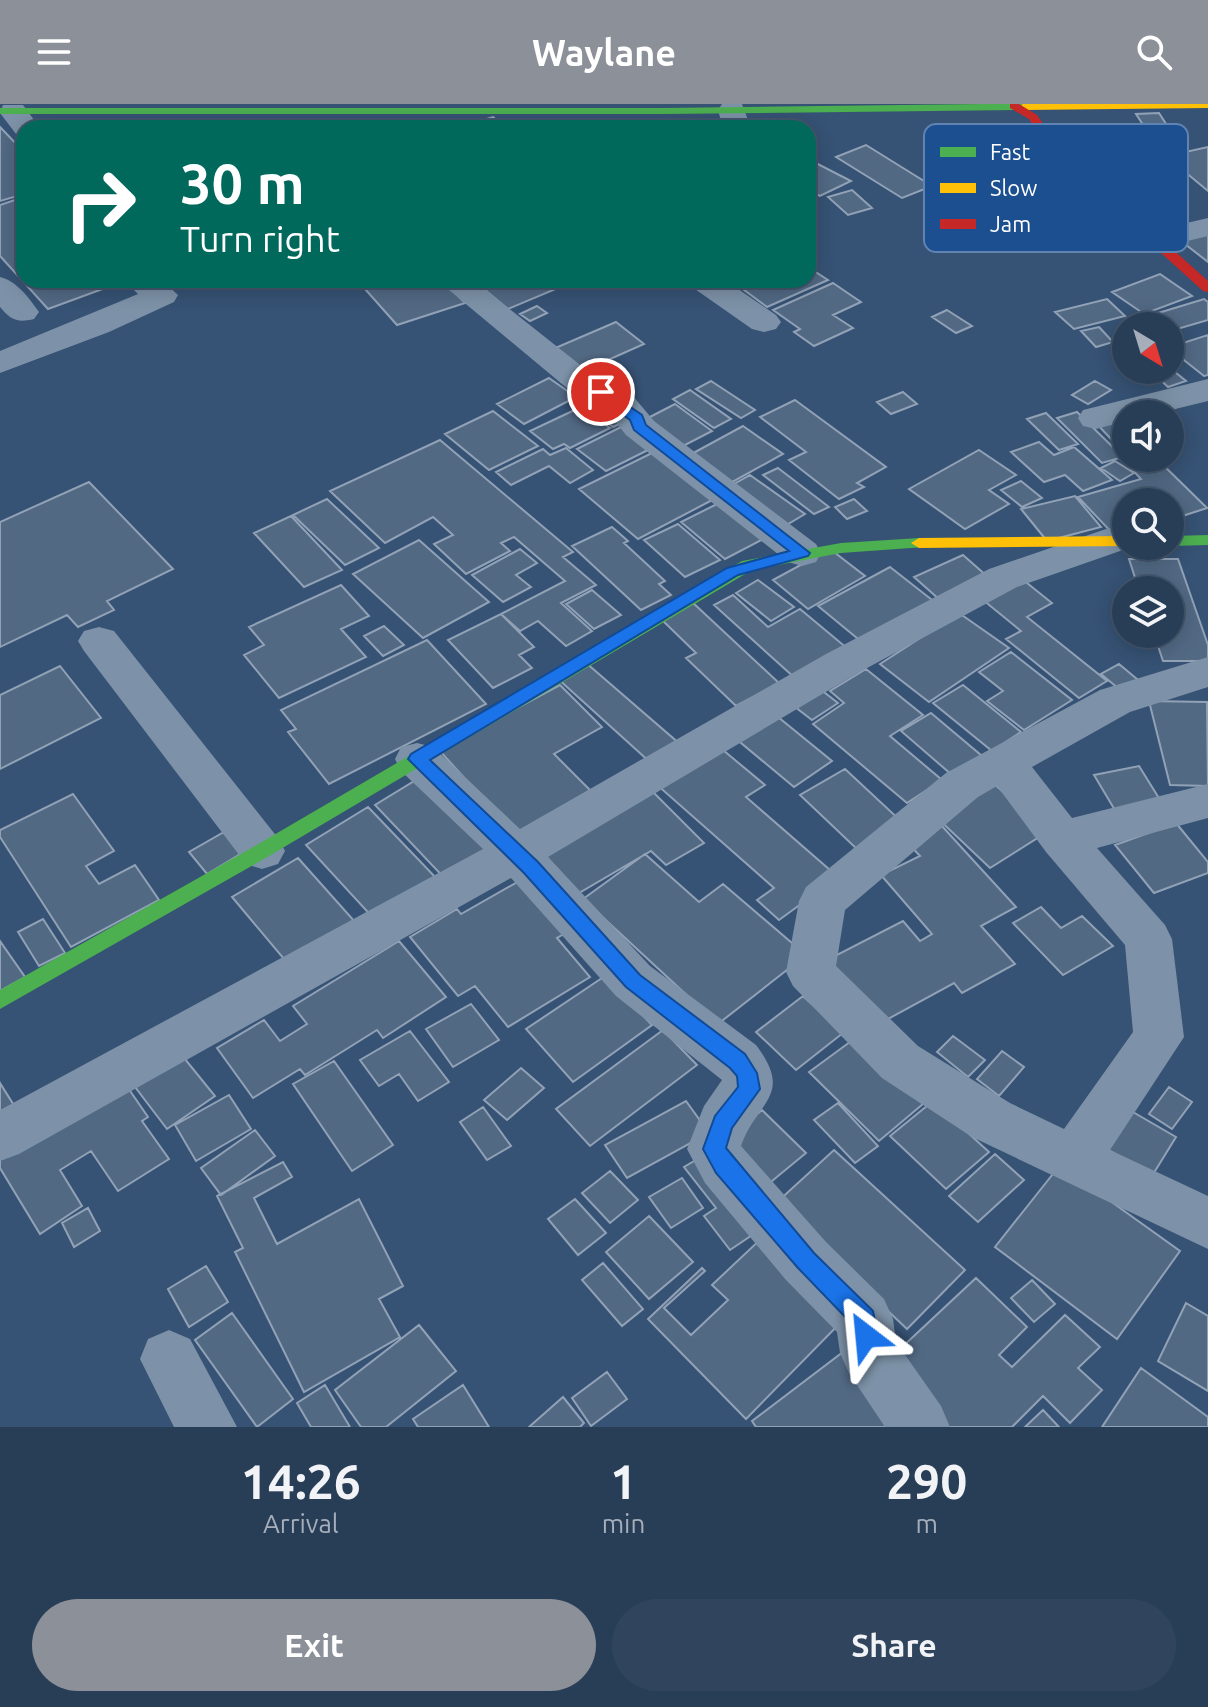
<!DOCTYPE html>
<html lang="en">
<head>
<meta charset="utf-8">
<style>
  body { margin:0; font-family:Ubuntu,sans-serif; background:#30455d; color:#f1f3f6; height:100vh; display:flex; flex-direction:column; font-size:30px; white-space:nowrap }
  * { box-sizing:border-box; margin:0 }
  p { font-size:26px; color:#a5aeba }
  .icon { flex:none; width:44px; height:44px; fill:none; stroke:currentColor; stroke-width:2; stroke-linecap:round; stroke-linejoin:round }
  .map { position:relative; height:1323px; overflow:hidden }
  .panel { display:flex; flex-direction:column; background:#283e57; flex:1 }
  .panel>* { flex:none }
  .banner { position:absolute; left:16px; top:16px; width:800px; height:168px; border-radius:24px; box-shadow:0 4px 20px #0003,0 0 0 2px #44576d; background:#00695c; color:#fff; overflow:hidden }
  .needle { width:52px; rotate:142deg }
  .tools { position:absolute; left:1112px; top:208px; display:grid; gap:16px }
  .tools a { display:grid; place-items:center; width:72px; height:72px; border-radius:50%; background:#283e57; box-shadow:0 4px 20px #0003,0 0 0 2px #44576d; font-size:40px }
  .pin { position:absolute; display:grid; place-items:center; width:68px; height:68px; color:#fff; margin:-34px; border:4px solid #fff; border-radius:50%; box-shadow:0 2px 8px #0007 }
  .me { position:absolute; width:88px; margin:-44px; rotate:331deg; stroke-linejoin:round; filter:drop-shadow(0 0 6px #0008) }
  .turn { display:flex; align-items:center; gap:28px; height:168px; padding:0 32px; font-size:36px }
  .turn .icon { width:104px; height:104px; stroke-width:2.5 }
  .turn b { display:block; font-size:56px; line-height:68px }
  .eta { display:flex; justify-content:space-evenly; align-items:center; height:136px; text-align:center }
  .eta b { font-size:48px; font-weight:700; line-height:56px }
  .action { display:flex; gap:16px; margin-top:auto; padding:16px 32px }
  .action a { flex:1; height:92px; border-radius:48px; background:#8c9099; color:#fff; font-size:32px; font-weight:700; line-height:92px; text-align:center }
  .action a+a { background:#30455d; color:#f1f3f6 }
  header { display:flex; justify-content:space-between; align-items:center; height:104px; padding:0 32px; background:#8c9099; color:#fff; font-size:36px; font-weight:700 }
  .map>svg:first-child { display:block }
  .building { fill:#526984; stroke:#92a2b6; stroke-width:2 }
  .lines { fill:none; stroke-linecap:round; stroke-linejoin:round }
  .street { fill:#7d92a8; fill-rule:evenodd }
  .fast { fill:#4caf50; fill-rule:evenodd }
  .slow { fill:#ffc107; fill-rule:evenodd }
  .jam { fill:#c62828; fill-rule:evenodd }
  .route { fill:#1a73e8; stroke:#114b97; stroke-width:2 }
  .key { fill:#1b4f8f; stroke:#5f84b1; stroke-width:2 }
  .key-label { font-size:22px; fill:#fff }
</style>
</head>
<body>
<header><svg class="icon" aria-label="menu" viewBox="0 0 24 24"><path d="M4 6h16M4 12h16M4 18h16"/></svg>Waylane<svg class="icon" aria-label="search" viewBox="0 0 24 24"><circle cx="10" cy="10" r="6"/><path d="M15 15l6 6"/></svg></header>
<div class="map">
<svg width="1208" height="1323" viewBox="0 0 1208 1323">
  <rect width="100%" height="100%" fill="#365274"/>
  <path class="building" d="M1159 9 1179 40 1156 41 1136 10Z
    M493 13 506 24H456Z
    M631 17 635 24 587 23Z
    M0 23 24 48V90L0 97Z
    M866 41 932 82 902 94 836 53Z
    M1152 43 1163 53 1208 43V87L1184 67 1121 81 1093 56Z
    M808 55 851 77 820 92 808 86Z
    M852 86 872 104 848 111 828 93Z
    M24 93V176H127L48 205 0 152V101Z
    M1208 130V158L1181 137Z
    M808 163 828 176 767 203 736 180 746 176H808Z
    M1160 170 1192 192 1144 210 1112 188Z
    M357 176H443L465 199 397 221Z
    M473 176H558L565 181 508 205Z
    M833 179 861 198 833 211 853 224 814 242 794 228 800 225 773 206Z
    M1107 195 1125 212 1074 225 1055 208Z
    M1204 195 1208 198V216L1174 226 1155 210Z
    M537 202 547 209 530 217 520 210Z
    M947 206 972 222 956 229 932 213Z
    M1152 210 1164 222H1146L1137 213Z
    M616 218 644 240 581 268 553 245Z
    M1099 223 1113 238 1096 243 1081 227Z
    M1208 231V271L1204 272 1170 245V232L1180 240Z
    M1170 264 1186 277 1168 283 1151 267Z
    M549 274 576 293 524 320 497 300Z
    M711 277 755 306 741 314 696 285Z
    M1095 277 1111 286 1088 300 1072 291Z
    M690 286 731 315 714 324 673 295Z
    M903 288 917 300 891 310 877 298Z
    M601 292 630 315 613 323 584 300Z
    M795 296 886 363 857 379 864 383 839 395 789 356 806 348 760 313Z
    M675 300 712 327 683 342 646 315Z
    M581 303 610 324 570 344 564 340 553 345 530 327Z
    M493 307 538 342 489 366 445 330Z
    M1077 308 1123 353 1102 359 1057 314Z
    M1046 309 1078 340 1059 346 1027 315Z
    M1126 311V348L1124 349 1096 319Z
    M627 320 656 342 606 367 577 345Z
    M743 322 783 350 725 382 686 353Z
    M440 336 573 448 563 453 596 481 561 499 592 527 566 542 538 517 520 527 501 510 565 477 514 433 501 439 510 447 466 470 434 440 453 431 433 413 385 439 330 387Z
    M1039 338 1054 351 1074 343 1112 376 1083 387 1065 371 1044 378 1011 348Z
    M566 344 593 366 570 379 549 362 511 381 496 368 543 345 550 351Z
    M979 346 1016 371 989 386 1009 400 965 425 909 385Z
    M656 347 716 394 638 435 579 385Z
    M1135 354H1156L1207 404 1170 416V398H1126V429L1115 432 1078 393 1141 375 1124 357Z
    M1115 357 1134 369 1120 377 1101 364Z
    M778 364 829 403 814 410 763 371Z
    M750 371 805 410 783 423 727 384Z
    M1021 377 1042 394 1022 403 1001 386Z
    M89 378 173 465 107 497 114 506 78 523 67 511 0 543V418Z
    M1075 392 1101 423 1047 437 1021 405Z
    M327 395 379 444 345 461 293 411Z
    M854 395 867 407 847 415 835 403Z
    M721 398 765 434 725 455 681 418Z
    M291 412 342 466 304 483 254 429Z
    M678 420 720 456 685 473 644 436Z
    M612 423 628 437 624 439 665 477 659 480 671 491 641 506 572 442Z
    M419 436 489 498 423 534 353 470Z
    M520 445 537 459 516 471 531 483 503 498 472 471Z
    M830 445 865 472 808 505 773 476Z
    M963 451 988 473 940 496 914 473Z
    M1129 455H1178L1208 541V557H1163L1154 530H1170V486H1139Z
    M890 463 936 499 863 539 818 502Z
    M1022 475 1052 499 1027 513 1107 577 1079 594 1006 535 1021 527 983 496Z
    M758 476 794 503 771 517 736 489Z
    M341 481 369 512 341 525 366 553 279 594 244 551 264 541 249 523Z
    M592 486 621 511 594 525 566 500Z
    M733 491 768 523 800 505 848 545 796 575 714 501Z
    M691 497 779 579 736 602 686 554 696 549 659 513Z
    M959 509 1009 544 929 598 880 560Z
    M501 510 534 543 519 551 532 564 493 584 448 536Z
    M384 522 404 541 383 552 364 532Z
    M427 536 486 600 329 680 288 628 296 625 281 606Z
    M1011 548 1072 596 1024 626 987 597 1003 587 979 568Z
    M585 558 681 641 652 660 557 574Z
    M1119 560 1143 580 1125 590 1101 570Z
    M60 562 101 614 0 665V591Z
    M866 565 923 611 890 632 942 676 907 699 813 620 844 599 830 587Z
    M560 581 602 623 554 650 592 688 516 731 439 646Z
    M963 581 1021 628 992 647 933 599Z
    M816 582 838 599 812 616 790 599Z
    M1149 597 1207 598 1208 682 1170 681Z
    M767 604 832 657 794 683 729 629Z
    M931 609 982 652 952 671 901 627Z
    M717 641 765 681 746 693 838 773 779 816 757 796 774 784 656 680Z
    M1139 662 1162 699 1116 708 1094 671Z
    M845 665 903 719 859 747 800 691Z
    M429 668 507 747 451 781 375 701Z
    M990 676 1047 728 990 764 933 710Z
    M651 686 704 739 666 761 651 747 579 789 542 748Z
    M73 690 114 747 86 762 99 780 135 761 159 796 71 843 0 733V726Z
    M368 703 439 777 376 817 306 741Z
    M1176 719 1208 758V769L1154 789 1115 741Z
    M941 721 1016 803 981 822 1015 860 962 889 954 879 877 921 825 857 903 817 920 837 932 830 881 771 920 752 907 738Z
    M224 728 242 749 207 770 189 748Z
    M645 750 699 798 723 780 806 851 718 920 583 795Z
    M298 754 356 819 289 861 232 793Z
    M528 772 574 824 557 834 590 873 508 923 475 882 458 892 410 833 457 805 461 810Z
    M1041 803 1061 824 1082 812 1113 842 1063 871 1013 819Z
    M43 815 65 849 39 862 18 828Z
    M0 837 25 873 0 887Z
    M399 837 446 893 383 934 377 926 305 971 300 965 253 994 217 944 264 916 280 937 307 920 293 902Z
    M605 872 652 921 573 978 526 925Z
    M803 892 843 929 796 966 756 928Z
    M471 900 499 936 453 963 426 925Z
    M663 926 697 961 590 1042 556 1005Z
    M410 927 449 978 418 997 399 970 379 982 360 956Z
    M953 932 985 956 968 973 937 948Z
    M854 935 923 1000 879 1037 809 968Z
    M176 944 215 992 167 1025 129 975Z
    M1002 947 1024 963 999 992 977 975Z
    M334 957 393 1041 352 1067 293 980Z
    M521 964 544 984 507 1016 484 996Z
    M0 979 15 1003 0 1012Z
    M126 981 148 1013 142 1017 169 1055 118 1087 91 1047 60 1066 82 1102 40 1130 0 1064V1056Z
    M1169 983 1192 998 1172 1025 1149 1010Z
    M229 991 251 1025 196 1057 175 1021Z
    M686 997 709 1029 627 1074 605 1041Z
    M933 997 989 1048 946 1085 890 1032Z
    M838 999 878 1042 855 1059 814 1016Z
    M483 1003 511 1042 487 1056 460 1018Z
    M1126 1004 1176 1033 1152 1072 1102 1042Z
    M762 1006 806 1049 766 1082 723 1038Z
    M255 1026 275 1052 221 1091 201 1064Z
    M834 1046 965 1166 907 1225 775 1100Z
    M706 1050 764 1123 730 1146 704 1112 716 1104 684 1063Z
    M995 1050 1024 1076 978 1118 949 1092Z
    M283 1058 292 1073 254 1094 277 1140 359 1095 403 1182 379 1195 400 1233 304 1288 235 1148 243 1144 217 1092Z
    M1060 1061 1180 1147 1117 1235 995 1143Z
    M610 1067 638 1096 610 1119 582 1089Z
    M682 1074 703 1104 671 1124 649 1093Z
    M575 1095 606 1129 578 1151 548 1115Z
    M88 1104 100 1127 74 1143 62 1119Z
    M649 1112 693 1158 649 1195 606 1148Z
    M764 1132 848 1211 746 1315 648 1215 702 1164 705 1167 664 1204 691 1231 728 1196 712 1181Z
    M603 1159 643 1205 622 1222 582 1176Z
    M206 1162 228 1198 189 1223 168 1185Z
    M976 1174 1027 1223 999 1251 1012 1263 1065 1211 1100 1243 1078 1264 1102 1286 1070 1319 1043 1292 1012 1323H947L885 1259Z
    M1032 1176 1055 1200 1034 1218 1011 1194Z
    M1186 1199 1208 1212V1287L1158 1257Z
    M232 1209 293 1295 257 1323 195 1236Z
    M419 1221 456 1267 386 1323H361L335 1286Z
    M843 1248 893 1323H756L752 1317Z
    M1141 1264 1208 1313V1323H1102Z
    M607 1268 627 1295 591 1322 572 1294Z
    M325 1281 350 1323H311L297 1299Z
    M463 1281 489 1323H418L413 1315Z
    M563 1293 584 1319 580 1323H529Z
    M1043 1306 1059 1323H1025Z"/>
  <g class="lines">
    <path class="street" d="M722 0H742L751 24H723L718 6Z
      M3 1H23L40 24H24V32L16 30 0 9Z
      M1208 114V132L1155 145 1144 143 1139 136 1144 129Z
      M0 173C17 177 29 194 39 208L34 215C17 219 11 216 0 203Z
      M124 176H162L178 191 174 198 109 228 0 269V247L138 190Z
      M437 176H473L603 279 633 292 654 317 816 440 821 449 816 458 802 462 788 458 626 331 607 307 580 295Z
      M687 176H725L776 211 781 218 776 225 764 228 752 225 692 183Z
      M1208 275V297L1155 310H1126V317L1096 325 1083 322 1078 314 1083 306Z
      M1109 424 1123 428 1126 433 1123 446 1017 483 856 570 548 753 650 862 756 941C795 992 756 998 741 1042L826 1138 884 1195 893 1215 896 1238 941 1302 950 1323H885L849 1269 840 1249 837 1228 786 1176 705 1079 687 1045 704 1002 722 976 616 892 511 774 19 1050 0 1057V1006L483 745 401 667 395 655 401 643 417 639 433 643 520 725 826 550 989 465Z
      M99 523 114 527 278 734 285 747 278 760 262 765 246 760 84 547 78 537 84 527Z
      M1208 553V583L1130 608 1032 663 1072 714 1208 680V714L1097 744 1165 821 1172 835 1184 933 1110 1046 1208 1092V1145L972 1033 882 974 793 882 786 868 799 797 806 783 946 669 1100 586ZM997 682 1046 748 1125 841 1133 928 1064 1025 1010 999 918 942 836 862 845 806 978 693Z
      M169 1226 190 1235 237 1323H174L140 1255 148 1235Z"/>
    <path class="fast" d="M981 0H1027L1031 3 1025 6 664 10H0V4H664Z
      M1208 431V441L1170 442H1169L1170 432Z
      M919 434 925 435 927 439 925 443 841 449 752 466 269 752 0 905V886L255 742 742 457 841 439Z"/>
    <path class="slow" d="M1208 0V4L1025 6 1019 3 1023 0Z
      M1126 432V442L919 444 911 439 919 434Z"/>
    <path class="jam" d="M1010 0H1019L1037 11 1060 44 1208 177V188L1203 187 1052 50 1029 15 1010 4Z"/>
  </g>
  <path class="route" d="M601 283 642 311 646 321 810 449 808 452 738 471 430 656 538 758 640 871 745 950 757 969 760 985 732 1024 726 1044 814 1149 873 1207 878 1232 875 1240 866 1244 858 1240 853 1221 798 1164 716 1069 703 1045 715 1012 738 983 737 972 730 964 626 883 524 769 408 655 411 650 727 464 789 447 634 326 630 316 596 291V285Z"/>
  <rect x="924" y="20" width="264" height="128" rx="12" class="key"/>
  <rect x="940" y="43" width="36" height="10" fill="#4caf50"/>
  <rect x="940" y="79" width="36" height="10" fill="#ffc107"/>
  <rect x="940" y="115" width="36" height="10" fill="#c62828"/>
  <g class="key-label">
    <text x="990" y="56">Fast</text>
    <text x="990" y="92">Slow</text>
    <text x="990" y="128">Jam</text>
  </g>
</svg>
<div class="tools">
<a><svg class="needle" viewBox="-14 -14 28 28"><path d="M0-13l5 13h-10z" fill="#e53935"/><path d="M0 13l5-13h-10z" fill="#a5aeba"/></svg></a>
<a><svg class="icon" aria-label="sound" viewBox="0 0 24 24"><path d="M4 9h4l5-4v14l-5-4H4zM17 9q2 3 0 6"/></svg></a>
<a><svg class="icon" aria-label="search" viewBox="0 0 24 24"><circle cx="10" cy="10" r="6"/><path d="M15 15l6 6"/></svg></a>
<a><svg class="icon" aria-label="layers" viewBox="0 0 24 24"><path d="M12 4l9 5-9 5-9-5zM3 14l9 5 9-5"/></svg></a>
</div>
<div class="pin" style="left:601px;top:288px;background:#d93025"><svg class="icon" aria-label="arrive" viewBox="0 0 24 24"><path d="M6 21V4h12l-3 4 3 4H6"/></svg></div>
<svg class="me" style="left:866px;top:1232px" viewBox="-20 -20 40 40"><path d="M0-17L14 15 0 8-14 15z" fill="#1a73e8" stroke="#fff" stroke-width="4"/></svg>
<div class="banner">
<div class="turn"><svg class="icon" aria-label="right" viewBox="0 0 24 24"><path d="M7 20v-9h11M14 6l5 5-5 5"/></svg><div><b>30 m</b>Turn right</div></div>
</div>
</div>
<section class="panel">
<div class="eta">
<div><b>14:26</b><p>Arrival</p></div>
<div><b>1</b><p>min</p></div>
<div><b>290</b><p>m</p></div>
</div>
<div class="action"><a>Exit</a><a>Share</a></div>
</section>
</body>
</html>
